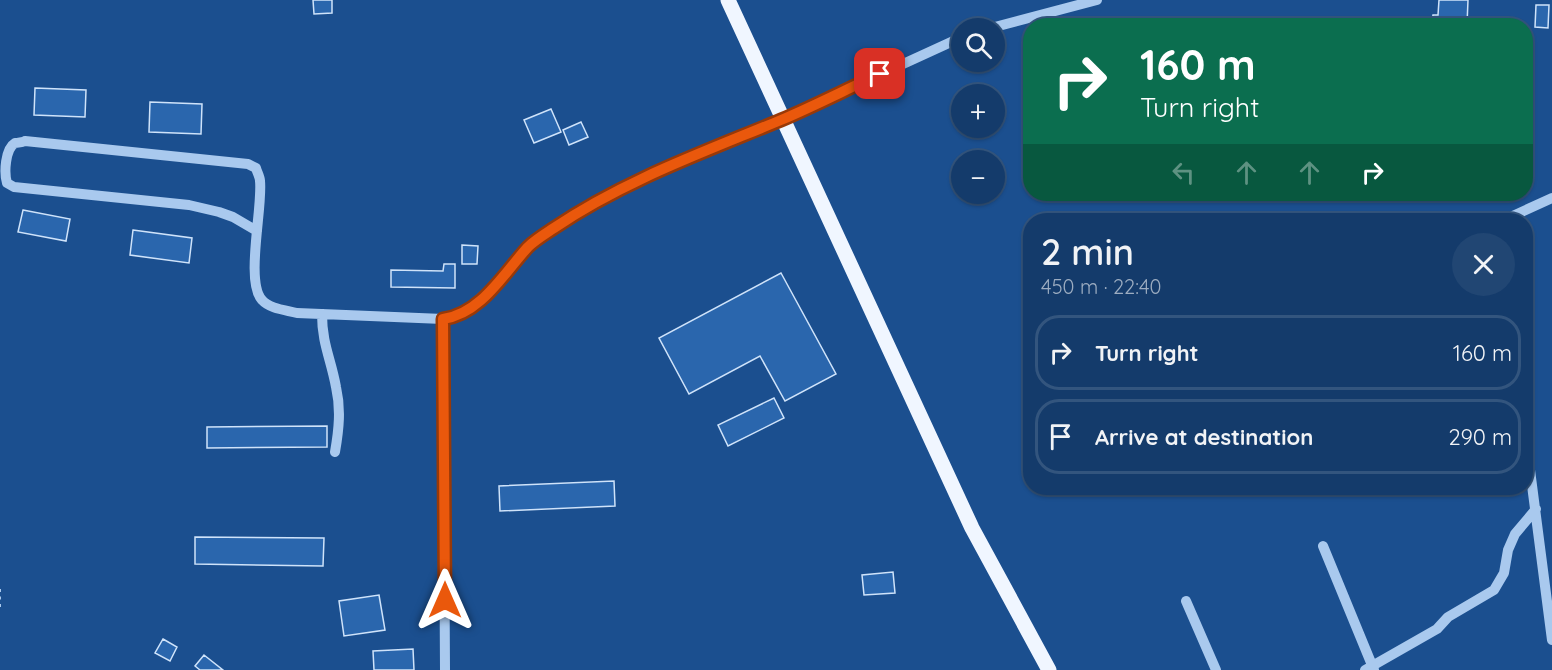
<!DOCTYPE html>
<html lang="en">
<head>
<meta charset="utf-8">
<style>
  body { margin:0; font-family:Quicksand,sans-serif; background:#214673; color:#f1f3f6; height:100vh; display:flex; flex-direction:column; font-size:22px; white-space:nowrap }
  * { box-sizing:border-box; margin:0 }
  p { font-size:20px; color:#9dadc1 }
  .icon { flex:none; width:33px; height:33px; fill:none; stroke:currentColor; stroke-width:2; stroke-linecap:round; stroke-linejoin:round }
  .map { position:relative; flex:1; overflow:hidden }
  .sheet { position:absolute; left:1023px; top:213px; width:510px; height:282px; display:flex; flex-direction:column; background:#143b6b; border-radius:24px; box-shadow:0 2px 4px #0004,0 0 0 2px #33557e }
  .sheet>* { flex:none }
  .banner { position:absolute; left:1023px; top:18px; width:510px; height:183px; border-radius:24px; box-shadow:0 2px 4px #0004,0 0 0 2px #33557e; background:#0b6e4f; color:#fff; overflow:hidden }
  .fabs { position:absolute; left:951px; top:18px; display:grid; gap:12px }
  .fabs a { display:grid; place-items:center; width:54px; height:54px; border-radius:50%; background:#143b6b; box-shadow:0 2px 4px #0004,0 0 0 2px #33557e; font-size:30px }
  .pin { position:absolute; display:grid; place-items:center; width:51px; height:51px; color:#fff; margin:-26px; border-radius:12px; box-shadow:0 3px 9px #0006 }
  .me { position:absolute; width:66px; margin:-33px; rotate:0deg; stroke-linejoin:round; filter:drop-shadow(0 0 4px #0008) }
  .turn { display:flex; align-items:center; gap:21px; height:126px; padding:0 18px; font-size:27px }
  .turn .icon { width:78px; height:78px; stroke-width:2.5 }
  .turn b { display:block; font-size:42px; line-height:51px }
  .lanes { display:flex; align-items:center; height:57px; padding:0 18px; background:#0003; justify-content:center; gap:30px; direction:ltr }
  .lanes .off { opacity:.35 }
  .round { display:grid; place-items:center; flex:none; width:63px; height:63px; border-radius:32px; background:#214673 }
  .summary { display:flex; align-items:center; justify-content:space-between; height:102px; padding:0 18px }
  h1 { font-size:36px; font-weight:600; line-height:45px }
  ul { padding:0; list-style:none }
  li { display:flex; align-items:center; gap:18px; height:75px; margin:0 12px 9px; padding:0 6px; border:3px solid #33557e; border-radius:24px }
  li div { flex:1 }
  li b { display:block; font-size:22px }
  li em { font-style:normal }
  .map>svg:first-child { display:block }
  .building { fill:#2a66ad; stroke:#cfe3fa; stroke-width:1.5 }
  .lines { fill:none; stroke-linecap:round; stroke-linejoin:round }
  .path { stroke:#a9c9ee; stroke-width:2; stroke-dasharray:3 4.5; stroke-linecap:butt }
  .minor { stroke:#a9c9ee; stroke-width:10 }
  .major { stroke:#f0f6ff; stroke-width:15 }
  .route-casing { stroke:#983908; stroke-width:15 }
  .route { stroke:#ea580c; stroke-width:10 }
</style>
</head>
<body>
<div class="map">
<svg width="1552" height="670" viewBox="0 0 1552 670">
  <rect width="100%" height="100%" fill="#1b4f8f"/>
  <path class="building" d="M313 0H332V13L314 14Z
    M1439 0H1468L1467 25 1432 24 1433 15H1438Z
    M1536 5H1549L1548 28 1535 27Z
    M35 88 86 90 85 117 34 115Z
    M150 102 202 104 201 134 149 132Z
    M551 109 561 132 534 143 524 120Z
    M581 122 588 137 569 145 563 130Z
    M23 210 70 219 66 241 18 232Z
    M133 230 192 238 189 263 130 255Z
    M462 245 478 246 477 264H462Z
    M444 264H455V288L391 287V270L443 271Z
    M781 273 836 374 785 401 760 356 689 394 659 338Z
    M774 398 784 418 728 446 718 425Z
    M327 426V447L207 448V427Z
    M614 481 615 506 500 511 499 486Z
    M195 537 324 538 323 566 195 564Z
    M893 572 895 593 864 595 862 575Z
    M379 595 385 630 344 636 339 601Z
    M163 639 177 647 170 661 155 653Z
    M413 649 414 670H374L373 651Z
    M204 655 223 670H200L195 666Z"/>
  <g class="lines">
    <path class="path" d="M0 589V607"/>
    <path class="minor" d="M991 28 1097 0
      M1504 220 1552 198
      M257 231 233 217 219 212 189 205 14 187 7 183C4 173 5 149 15 143 16 143 24 142 25 141L248 164 256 168C257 172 260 177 260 181 263 207 245 282 262 300 270 309 286 310 297 313L443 319 452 318 468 310 501 279 530 246 587 206 688 158 783 119 962 37
      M322 314C322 344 331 359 336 387 341 409 339 429 335 452
      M443 319 445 670
      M1526 439 1552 640
      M1323 546 1374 670
      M1186 601 1216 670
      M1365 670 1437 629 1448 617 1494 590 1504 573 1508 550 1515 534 1536 509"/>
    <path class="major" d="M728 0 972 528 1049 670"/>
  </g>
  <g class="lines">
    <defs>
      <path id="route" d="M445 600 443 319C481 314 504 273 528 247 535 240 545 234 554 228 623 181 704 152 781 120 814 106 847 89 880 74"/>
    </defs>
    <use href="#route" class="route-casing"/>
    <use href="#route" class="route"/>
  </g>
</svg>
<div class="fabs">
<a><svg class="icon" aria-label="search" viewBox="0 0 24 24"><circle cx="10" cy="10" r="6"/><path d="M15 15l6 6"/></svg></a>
<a>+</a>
<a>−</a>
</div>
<div class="pin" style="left:880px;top:74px;background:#d93025"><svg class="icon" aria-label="arrive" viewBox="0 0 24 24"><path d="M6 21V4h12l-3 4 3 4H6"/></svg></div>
<svg class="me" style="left:445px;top:600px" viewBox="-20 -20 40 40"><path d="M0-17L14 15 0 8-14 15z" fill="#ea580c" stroke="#fff" stroke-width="4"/></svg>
<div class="banner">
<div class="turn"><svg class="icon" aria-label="right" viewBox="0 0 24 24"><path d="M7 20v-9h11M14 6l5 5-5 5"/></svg><div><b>160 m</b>Turn right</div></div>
<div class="lanes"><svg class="icon off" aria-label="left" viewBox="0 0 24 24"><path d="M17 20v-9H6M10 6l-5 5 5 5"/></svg><svg class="icon off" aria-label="ahead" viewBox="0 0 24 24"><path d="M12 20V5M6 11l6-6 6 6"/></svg><svg class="icon off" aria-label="ahead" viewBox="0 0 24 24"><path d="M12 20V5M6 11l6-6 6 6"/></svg><svg class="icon" aria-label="right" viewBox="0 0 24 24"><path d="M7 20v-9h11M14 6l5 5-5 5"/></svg></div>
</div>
<section class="sheet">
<div class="summary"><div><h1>2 min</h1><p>450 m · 22:40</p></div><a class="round"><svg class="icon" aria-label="close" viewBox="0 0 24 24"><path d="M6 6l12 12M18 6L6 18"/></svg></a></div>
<ul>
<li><svg class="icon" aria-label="right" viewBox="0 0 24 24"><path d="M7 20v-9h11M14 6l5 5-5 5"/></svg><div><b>Turn right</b></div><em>160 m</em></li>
<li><svg class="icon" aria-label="arrive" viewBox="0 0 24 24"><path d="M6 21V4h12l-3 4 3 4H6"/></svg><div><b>Arrive at destination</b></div><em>290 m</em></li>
</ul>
</section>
</div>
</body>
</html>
